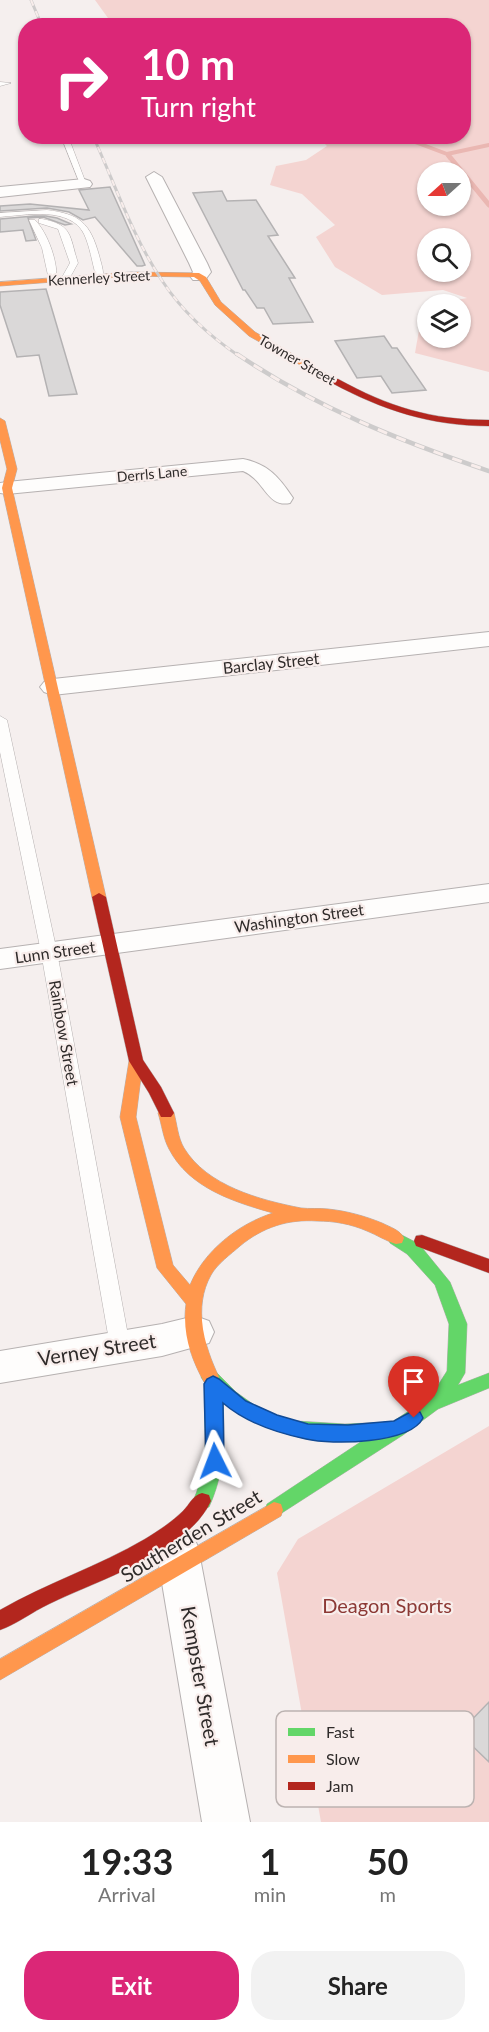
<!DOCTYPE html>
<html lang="en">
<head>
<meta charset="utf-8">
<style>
  body { margin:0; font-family:Lato,sans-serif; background:#f2f2f2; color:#222; height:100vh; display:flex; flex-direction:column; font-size:22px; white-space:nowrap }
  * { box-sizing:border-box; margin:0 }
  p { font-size:20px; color:#767676 }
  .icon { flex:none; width:33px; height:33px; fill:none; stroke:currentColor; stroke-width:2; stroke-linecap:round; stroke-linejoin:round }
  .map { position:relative; height:1822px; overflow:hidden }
  .sheet { display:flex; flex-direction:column; background:#fff; flex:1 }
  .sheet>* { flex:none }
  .top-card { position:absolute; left:18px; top:18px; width:453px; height:126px; border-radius:24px; box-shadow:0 2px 4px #0004; background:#db2777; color:#fff; overflow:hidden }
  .needle { width:39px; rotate:249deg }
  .fabs { position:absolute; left:417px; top:162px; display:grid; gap:12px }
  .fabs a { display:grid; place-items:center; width:54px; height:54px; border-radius:50%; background:#fff; box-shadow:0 2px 4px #0004; font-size:30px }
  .pin { position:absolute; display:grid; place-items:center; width:51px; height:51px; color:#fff; margin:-62px -26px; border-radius:50% 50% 50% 0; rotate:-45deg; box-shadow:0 0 6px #0007 }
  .pin .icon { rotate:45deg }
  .me { position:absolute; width:66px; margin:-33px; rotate:357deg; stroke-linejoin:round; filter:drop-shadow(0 0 4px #0008) }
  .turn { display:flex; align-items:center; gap:21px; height:126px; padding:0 24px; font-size:27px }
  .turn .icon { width:78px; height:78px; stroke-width:2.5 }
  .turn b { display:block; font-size:42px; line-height:51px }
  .eta { display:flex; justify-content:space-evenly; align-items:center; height:102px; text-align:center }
  .eta b { font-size:36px; font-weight:700; line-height:42px }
  .button { display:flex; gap:12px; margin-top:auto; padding:12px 24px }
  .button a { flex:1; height:69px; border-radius:24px; background:#db2777; color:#fff; font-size:24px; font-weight:700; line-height:69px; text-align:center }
  .button a+a { background:#f2f2f2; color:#222 }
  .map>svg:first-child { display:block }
  .green { fill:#f4d4d1; fill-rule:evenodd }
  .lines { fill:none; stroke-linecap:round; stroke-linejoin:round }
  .stream-far1 { stroke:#eab7b2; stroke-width:4 }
  .stream { stroke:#eab7b2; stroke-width:5 }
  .building { fill:#dad8d8; stroke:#b4b2b3; stroke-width:1.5 }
  .lane-casing { stroke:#b6b1b1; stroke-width:1 }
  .street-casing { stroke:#b6b1b1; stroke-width:2 }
  .fast-casing { stroke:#b6b1b1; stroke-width:1 }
  .slow-casing { stroke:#b6b1b1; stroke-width:1 }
  .jam-casing { stroke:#b6b1b1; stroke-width:1 }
  .lane { fill:#fefdfc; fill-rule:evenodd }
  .street { fill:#fefdfc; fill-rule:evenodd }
  .fast { fill:#63d668; fill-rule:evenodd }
  .slow { fill:#ff974d; fill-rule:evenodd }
  .jam { fill:#b3261e; fill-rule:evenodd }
  .rail-far1-casing { stroke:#cdcbcb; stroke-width:3 }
  .rail-casing { stroke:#cdcbcb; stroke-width:4.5 }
  .rail-far1 { stroke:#f8edeb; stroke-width:2; stroke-dasharray:6; stroke-linecap:butt }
  .rail { stroke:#f8edeb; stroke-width:3; stroke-dasharray:10; stroke-linecap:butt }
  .route { fill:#1a73e8; stroke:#114b97; stroke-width:1.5 }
  .labels { text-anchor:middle; stroke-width:4.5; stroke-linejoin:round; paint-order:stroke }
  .far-street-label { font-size:14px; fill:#2f2b2a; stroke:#f8edeb }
  .street-label { font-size:16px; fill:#2f2b2a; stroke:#f8edeb }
  .near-street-label { font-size:20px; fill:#2f2b2a; stroke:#f8edeb }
  .near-park-label { font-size:20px; fill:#8c3935; stroke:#f8edeb }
  .key { fill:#f8edeb; stroke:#bcb3b1; stroke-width:1.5 }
  .key-label { font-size:16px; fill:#2f2b2a }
</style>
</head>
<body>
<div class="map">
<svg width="489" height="1822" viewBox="0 0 489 1822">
  <rect width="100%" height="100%" fill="#f5efee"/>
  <path class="green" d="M95 0H489V372L415 353 423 307 427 306 428 338H460V304H435L467 298 443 290 382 295 335 267 316 237 335 225 302 194 270 185 276 166 306 160 327 146 318 137 464 136V26L113 25ZM460 172V206H428V172ZM428 238H460V272H428Z
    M489 1426V1822H321L277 1573 298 1539Z"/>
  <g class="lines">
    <path class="stream-far1" d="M399 136 447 154
      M447 154 450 158
      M447 154 489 145"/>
    <path class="stream" d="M449 156 489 205"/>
  </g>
  <path class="building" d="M110 187 145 265 142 266H137L95 217 83 220 69 212 47 208 0 211V206L30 204 89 210 79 190Z
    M222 191 227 201 256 200 278 235 268 236 295 278H289L313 322 273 324 264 308H257L245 290H243L193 193Z
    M34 216H46L57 218 71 224 65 225 43 217 28 218 36 240 26 241 23 230 0 232V219Z
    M46 289 77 394 49 396 39 355 17 357 0 305V292Z
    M384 336 392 348H397L426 390 392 393 381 376 357 378 335 341Z
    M489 1702V1762L459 1733Z"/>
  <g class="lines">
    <defs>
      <path id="lane" d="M0 82 11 83 0 86Z
        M61 136H68L87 186 80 184Z
        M47 210C80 214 90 223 99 255 101 263 104 271 103 278L96 276C92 262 90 247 84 234 70 206 25 215 0 217V213Z
        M42 219C73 225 69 235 78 263L68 281 61 279 70 263 58 229 39 223V219Z
        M29 220H35C48 233 59 264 56 282L49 280 42 248Z
        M0 716 7 720 57 952 130 1346 127 1352 120 1354 113 1352 110 1346 41 952 0 752Z"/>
      <path id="street" d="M154 172 162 177 207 263 211 272 205 280H193L190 276 193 272 189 263 146 177Z
        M84 179 90 181 92 184 90 187 0 197V187Z
        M243 459C268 464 279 477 293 498L290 503C267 508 265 480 243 471L7 494 0 493V483L7 482Z
        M489 632V646L53 695 44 692 40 687 44 682 53 679Z
        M489 884V902L0 969V949Z
        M195 1316 209 1321 214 1332 209 1343 162 1356 0 1383V1351L162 1324Z
        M177 1528 192 1533 198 1547 250 1822H202L156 1547 162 1533Z"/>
      <path id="fast" d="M396 1232 419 1244 450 1282 467 1324 465 1373 458 1385 489 1373V1388L438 1409 403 1435 274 1518 267 1516 265 1510 267 1504 365 1439C313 1441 266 1435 223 1402 225 1440 225 1472 209 1507L202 1509 195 1507 193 1501C212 1459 202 1426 205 1383L201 1377 204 1372 210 1370 216 1372 236 1392 257 1407 276 1415 296 1421 345 1424 392 1422 415 1407 435 1390 447 1371 449 1324 435 1285 407 1254 390 1243 388 1238 390 1233Z"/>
      <path id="slow" d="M132 272 199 273 206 277 221 302 255 332 339 381 332 383 249 336 215 305 200 281 194 277 132 276 0 286V282Z
        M0 418 5 421 17 469 12 488 106 897 99 901 92 897 2 488 7 469 0 440Z
        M136 1056 141 1057 143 1061 136 1117 173 1265 190 1285C204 1251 238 1224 273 1213 234 1202 189 1188 169 1149 163 1138 162 1125 158 1113L161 1109H171L174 1113C177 1124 178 1138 184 1148 207 1186 260 1200 301 1208 309 1209 319 1208 328 1209 347 1211 365 1216 382 1223 390 1227 400 1230 404 1238L402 1243 396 1244C386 1241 377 1235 367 1231 351 1224 334 1221 317 1221 288 1219 263 1227 240 1246 231 1254 217 1264 211 1275 193 1307 204 1346 219 1377L216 1382 210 1384 204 1382C191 1358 182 1333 186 1304L157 1268 120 1117 129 1061 131 1057Z
        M274 1502 281 1504 283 1510 281 1516 0 1680V1659Z"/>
      <path id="jam" d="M332 379H338C389 407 431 420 489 420V426C431 426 382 410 332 383Z
        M99 893 106 897 143 1060 161 1087 174 1113 171 1117H161L149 1093 129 1061 92 897Z
        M422 1235 489 1259V1273L416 1246 414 1241 416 1236Z
        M202 1493 209 1495 211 1501C187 1553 98 1580 49 1604 32 1612 17 1624 0 1630V1610C47 1583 99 1566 145 1539 158 1531 172 1522 183 1511 190 1504 192 1496 202 1493Z"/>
    </defs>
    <use href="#lane" class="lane-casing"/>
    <use href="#street" class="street-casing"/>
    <use href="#fast" class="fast-casing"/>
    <use href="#slow" class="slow-casing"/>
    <use href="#jam" class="jam-casing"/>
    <use href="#lane" class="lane"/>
    <use href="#street" class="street"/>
    <use href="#fast" class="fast"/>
    <use href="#slow" class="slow"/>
    <use href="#jam" class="jam"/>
    <defs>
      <path id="rail-far1" d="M31 0 42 26
        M93 136C115 184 133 238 163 282 182 311 211 337 239 356"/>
      <path id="rail" d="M237 354C315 407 400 441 489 471"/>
    </defs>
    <use href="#rail-far1" class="rail-far1-casing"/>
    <use href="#rail" class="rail-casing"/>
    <use href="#rail-far1" class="rail-far1"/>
    <use href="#rail" class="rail"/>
  </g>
  <path class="route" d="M213 1376 219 1379 246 1401 277 1415 308 1424 348 1425 394 1421 414 1410 420 1412 423 1418C410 1444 332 1445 306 1439 277 1433 245 1422 223 1403L224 1461 222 1466 215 1469 208 1466 206 1461 204 1384 207 1379Z"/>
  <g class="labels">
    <g class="far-street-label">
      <text transform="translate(99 278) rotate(-3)" y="5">Kennerley Street</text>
      <text transform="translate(297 360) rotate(30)" y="5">Towner Street</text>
      <text transform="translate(152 474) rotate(-5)" y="5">Derrls Lane</text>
    </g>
    <g class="street-label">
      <text transform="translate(271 663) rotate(-6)" y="6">Barclay Street</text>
      <text transform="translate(299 918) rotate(-8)" y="6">Washington Street</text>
      <text transform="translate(55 952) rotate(-8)" y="6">Lunn Street</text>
      <text transform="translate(64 1033) rotate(80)" y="6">Rainbow Street</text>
    </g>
    <g class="near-street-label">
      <text transform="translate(97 1350) rotate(-9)" y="7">Verney Street</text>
      <text transform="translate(191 1536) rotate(-31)" y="7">Southerden Street</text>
      <text transform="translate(200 1676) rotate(80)" y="7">Kempster Street</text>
    </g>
    <g class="near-park-label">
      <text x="387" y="1613">Deagon Sports</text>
    </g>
  </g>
  <rect x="276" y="1711" width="198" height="96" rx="9" class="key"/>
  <rect x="288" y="1728" width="27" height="8" fill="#63d668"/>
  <rect x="288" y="1755" width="27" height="8" fill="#ff974d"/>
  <rect x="288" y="1782" width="27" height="8" fill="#b3261e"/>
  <g class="key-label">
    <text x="326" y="1738">Fast</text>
    <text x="326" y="1765">Slow</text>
    <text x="326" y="1792">Jam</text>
  </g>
</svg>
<div class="fabs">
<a><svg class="needle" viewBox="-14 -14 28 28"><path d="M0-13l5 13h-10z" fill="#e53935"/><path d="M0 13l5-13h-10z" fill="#767676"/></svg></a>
<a><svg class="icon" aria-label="search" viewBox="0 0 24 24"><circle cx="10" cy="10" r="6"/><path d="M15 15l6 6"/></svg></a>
<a><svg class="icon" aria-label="layers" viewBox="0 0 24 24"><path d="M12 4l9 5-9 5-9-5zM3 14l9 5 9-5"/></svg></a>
</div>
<div class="pin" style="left:414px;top:1418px;background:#d93025"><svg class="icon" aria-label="arrive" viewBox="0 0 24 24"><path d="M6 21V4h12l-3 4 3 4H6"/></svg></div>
<svg class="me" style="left:215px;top:1461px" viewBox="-20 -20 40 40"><path d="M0-17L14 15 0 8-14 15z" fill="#1a73e8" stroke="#fff" stroke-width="4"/></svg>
<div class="top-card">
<div class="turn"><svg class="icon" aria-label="right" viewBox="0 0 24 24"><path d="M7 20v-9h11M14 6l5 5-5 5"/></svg><div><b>10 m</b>Turn right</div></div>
</div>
</div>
<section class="sheet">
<div class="eta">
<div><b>19:33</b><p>Arrival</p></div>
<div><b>1</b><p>min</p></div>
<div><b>50</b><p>m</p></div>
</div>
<div class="button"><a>Exit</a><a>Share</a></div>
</section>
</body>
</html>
